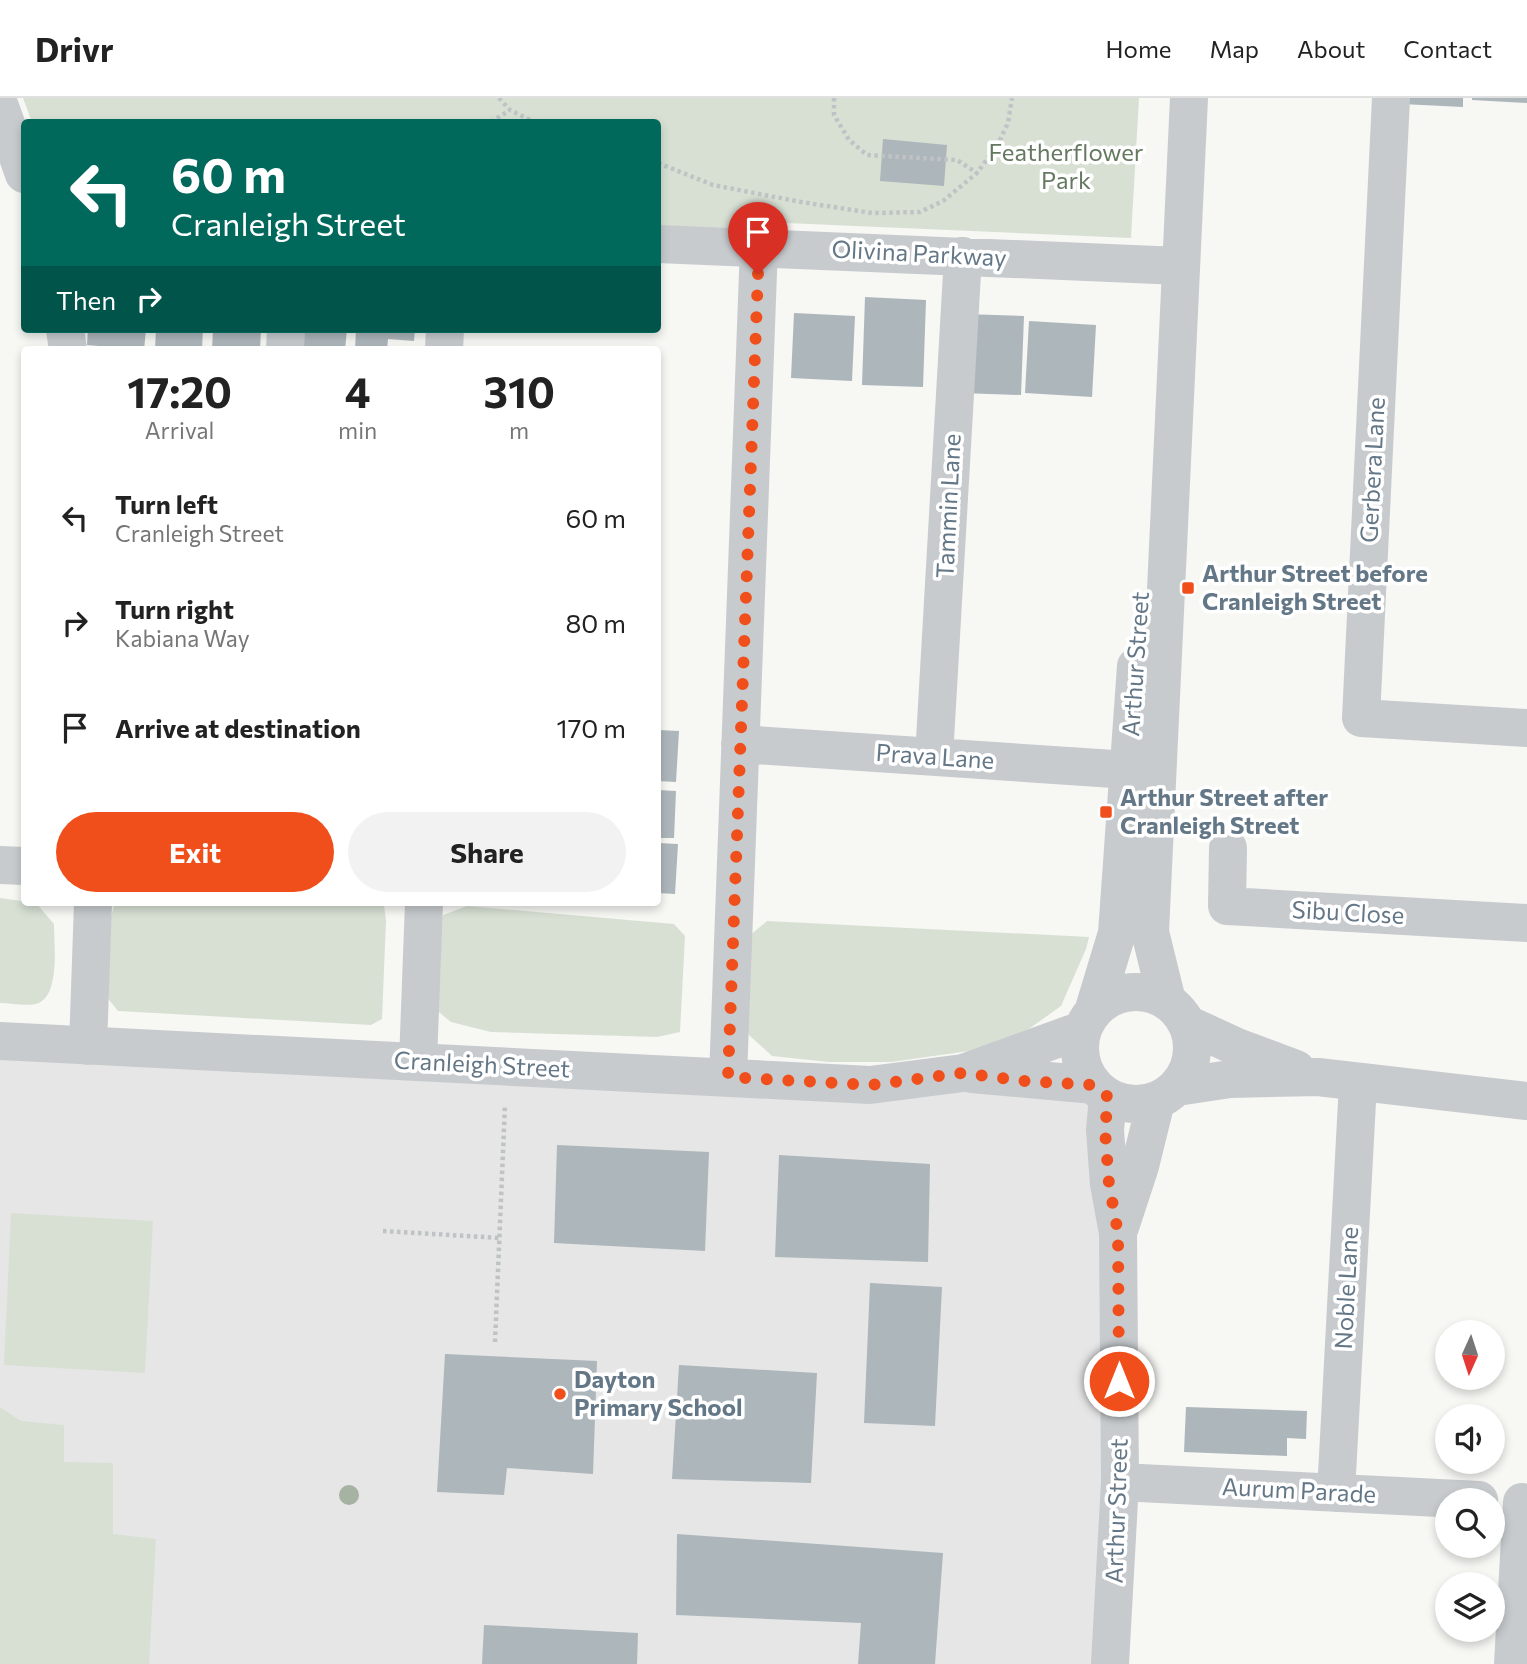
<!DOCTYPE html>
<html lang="en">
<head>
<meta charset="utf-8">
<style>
  body { margin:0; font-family:Commissioner,sans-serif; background:#f2f2f2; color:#222; height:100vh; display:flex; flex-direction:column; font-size:26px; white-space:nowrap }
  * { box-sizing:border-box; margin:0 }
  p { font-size:23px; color:#767676 }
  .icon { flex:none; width:38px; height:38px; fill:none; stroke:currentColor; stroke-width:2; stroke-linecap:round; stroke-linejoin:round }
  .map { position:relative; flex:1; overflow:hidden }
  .details { position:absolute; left:21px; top:248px; width:640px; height:560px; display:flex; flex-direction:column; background:#fff; border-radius:7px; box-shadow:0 4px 10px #0003 }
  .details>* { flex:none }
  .banner { position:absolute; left:21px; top:21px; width:640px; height:214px; border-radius:7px; box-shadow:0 4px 10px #0003; background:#00695c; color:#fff; overflow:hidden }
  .needle { width:46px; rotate:183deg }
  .buttons { position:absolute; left:1435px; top:1222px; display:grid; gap:14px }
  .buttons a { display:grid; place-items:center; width:70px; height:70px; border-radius:50%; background:#fff; box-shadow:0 4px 10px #0003; font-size:35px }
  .pin { position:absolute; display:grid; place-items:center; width:60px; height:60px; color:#fff; margin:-72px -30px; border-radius:50% 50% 50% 0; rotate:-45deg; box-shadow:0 0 7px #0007 }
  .pin .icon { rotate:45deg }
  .me { position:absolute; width:77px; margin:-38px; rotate:0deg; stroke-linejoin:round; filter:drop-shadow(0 0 5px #0008) }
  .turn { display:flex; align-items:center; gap:24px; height:147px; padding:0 35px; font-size:32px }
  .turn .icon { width:91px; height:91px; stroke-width:2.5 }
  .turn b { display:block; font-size:49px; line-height:60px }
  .then { display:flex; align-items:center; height:66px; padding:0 35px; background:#0003; gap:14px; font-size:26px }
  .eta { display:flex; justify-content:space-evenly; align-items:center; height:119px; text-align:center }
  .eta b { font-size:42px; font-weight:700; line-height:49px }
  .primary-button { display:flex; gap:14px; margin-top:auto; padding:14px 35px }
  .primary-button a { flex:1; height:80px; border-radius:42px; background:#f04f1b; color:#fff; font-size:28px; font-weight:700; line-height:80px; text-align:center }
  .primary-button a+a { background:#f2f2f2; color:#222 }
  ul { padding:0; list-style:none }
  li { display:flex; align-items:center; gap:21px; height:105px; padding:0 35px }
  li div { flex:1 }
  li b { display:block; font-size:26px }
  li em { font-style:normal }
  header { display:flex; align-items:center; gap:42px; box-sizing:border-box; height:98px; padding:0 35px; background:#fff; border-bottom:2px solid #e0e0e0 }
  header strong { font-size:33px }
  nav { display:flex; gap:38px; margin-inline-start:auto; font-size:24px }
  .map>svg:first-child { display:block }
  .built { fill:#e5e6e5 }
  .green { fill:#d8e0d4 }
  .building { fill:#adb6bb }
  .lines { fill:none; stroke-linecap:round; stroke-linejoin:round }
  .path { stroke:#c0c3c5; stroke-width:4.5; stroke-dasharray:3.5 3.5; stroke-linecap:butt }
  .minor { stroke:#c7cbce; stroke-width:38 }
  .tree { fill:#a6b2a2 }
  .route { stroke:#f04f1b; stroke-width:12; stroke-dasharray:0 21.6 }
  .poi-dot { fill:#f04f1b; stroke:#fff; stroke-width:2.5 }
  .labels { text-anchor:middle; stroke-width:7; stroke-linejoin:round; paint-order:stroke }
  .park-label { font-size:24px; fill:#64795f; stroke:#fff }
  .street-label { font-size:24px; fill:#647787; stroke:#fff }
  .poi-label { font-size:24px; font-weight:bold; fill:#647787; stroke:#fff; text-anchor:start }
</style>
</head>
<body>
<header>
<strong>Drivr</strong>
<nav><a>Home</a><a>Map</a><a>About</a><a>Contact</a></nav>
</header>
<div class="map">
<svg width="1527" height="1566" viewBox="0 0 1527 1566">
  <rect width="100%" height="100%" fill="#f7f7f4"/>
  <path class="built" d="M0 943 1108 999 1110 1566H0Z"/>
  <path class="green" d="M23 0H1139L1131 140 763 124 762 128 739 134 658 130V24H32Z
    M0 800 36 805 54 826C54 846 60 895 39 905 29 909 11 905 0 905Z
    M115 805H377L384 808 386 822 382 921 371 927 118 913 105 897 107 833Z
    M467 808 674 826 685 838 680 934 657 939 491 934 451 924 434 910 435 844 443 817Z
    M767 823 1089 839 1086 851 1061 908 1019 938 969 953 891 964H829L772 958 749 937 744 918 748 839Z
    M11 1115 153 1123 145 1275 4 1267Z
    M0 1309 21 1323 64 1327V1364L113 1365V1436L156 1441 149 1566H0Z"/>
  <path class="building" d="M1402 0H1463V9L1402 6Z
    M1472 0H1527V5L1472 2Z
    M883 41 947 47 944 88 880 83Z
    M865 199 926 202 923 289 862 287Z
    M794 215 855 218 852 283 791 280Z
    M964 216 1024 218 1021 297 961 295Z
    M1029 223 1096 227 1092 299 1025 295Z
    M88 231H146L144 252 87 247Z
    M156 231H203L202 252 155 251Z
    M213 231H261L260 252H212Z
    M297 231H347L345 252H296Z
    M356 231H415L414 243 388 241 387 252H355Z
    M658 632 679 633 676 684 658 683Z
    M658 692 676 693 674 740H658Z
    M658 745 678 746 675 796 658 795Z
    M557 1047 709 1054 705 1153 554 1145Z
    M779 1057 930 1066 928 1164 775 1159Z
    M870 1185 942 1189 935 1328 864 1325Z
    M445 1256 597 1263 593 1376 507 1370 504 1397 437 1394Z
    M679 1267 817 1275 811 1385 672 1381Z
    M1186 1309 1307 1313 1306 1341 1287 1340V1358L1184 1354Z
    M677 1436 943 1455 935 1566H858L861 1525 676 1517Z
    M484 1527 638 1535 637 1566H482Z"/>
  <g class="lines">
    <path class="path" d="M499 0 510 12 534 24
      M834 0V17L849 42 867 57 957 62 977 75
      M491 24 510 12
      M658 65 713 87 801 104 872 115 920 114 943 103 977 75 998 46 1008 25 1012 0
      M383 1133 500 1140
      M495 1244 505 1007"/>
    <path class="minor" d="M1391 0 1361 620 1527 630
      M0 9 24 76
      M658 146 1180 168
      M65 231 68 252
      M285 252 286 231
      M444 252 445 231
      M740 646 1129 672
      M934 659 963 158
      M1228 750 1227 808 1527 825
      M0 767 24 768
      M1080 950a56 56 0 1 1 112 0a56 56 0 1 1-112 0Z
      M1167 903 1150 834 1189 0
      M1094 911 1117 835 1136 568
      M1187 926 1237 949 1296 971
      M0 943 870 987 963 975 1082 932
      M88 948 93 805
      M418 964 424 805
      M972 976 1094 987
      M728 979 759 148
      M1177 989 1230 981 1318 979 1527 1003
      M1108 999 1105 1032 1109 1086 1118 1135 1120 1384 1110 1566
      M1120 1129 1140 1068 1156 1003
      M1120 1384 1479 1402
      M1336 1395 1358 985
      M1513 1566 1522 1404"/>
  </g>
  <circle class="tree" cx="349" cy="1397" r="10"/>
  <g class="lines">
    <path class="route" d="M758 176 728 979 870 987 963 975 1025 983 1094 987 1108 999 1105 1032 1109 1086 1118 1135 1119 1283"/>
  </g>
  <g class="poi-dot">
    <rect x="1181" y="483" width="14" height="14" rx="3.5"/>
    <rect x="1099" y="707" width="14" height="14" rx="3.5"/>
    <circle cx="560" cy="1296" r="7"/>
  </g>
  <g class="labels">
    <g class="park-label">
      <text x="1066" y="63">Featherflower<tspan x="1066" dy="28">Park</tspan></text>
    </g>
    <g class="street-label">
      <text transform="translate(919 156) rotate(3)" y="8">Olivina Parkway</text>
      <text transform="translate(1373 372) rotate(-87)" y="8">Gerbera Lane</text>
      <text transform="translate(949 408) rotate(-87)" y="8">Tammin Lane</text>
      <text transform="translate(1136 566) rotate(-86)" y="8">Arthur Street</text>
      <text transform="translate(935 659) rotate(4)" y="8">Prava Lane</text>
      <text transform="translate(1348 815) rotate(3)" y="8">Sibu Close</text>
      <text transform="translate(482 967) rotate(3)" y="8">Cranleigh Street</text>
      <text transform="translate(1347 1190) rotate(-87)" y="8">Noble Lane</text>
      <text transform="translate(1299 1393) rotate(3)" y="8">Aurum Parade</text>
      <text transform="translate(1117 1413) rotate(-88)" y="8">Arthur Street</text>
    </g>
    <g class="poi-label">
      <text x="1202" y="484">Arthur Street before<tspan x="1202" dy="28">Cranleigh Street</tspan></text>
      <text x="1120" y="708">Arthur Street after<tspan x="1120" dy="28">Cranleigh Street</tspan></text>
      <text x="574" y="1290">Dayton<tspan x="574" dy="28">Primary School</tspan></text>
    </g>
  </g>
</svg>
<div class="buttons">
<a><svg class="needle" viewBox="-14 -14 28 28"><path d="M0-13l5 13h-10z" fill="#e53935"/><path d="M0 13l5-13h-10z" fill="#767676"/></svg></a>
<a><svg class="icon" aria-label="sound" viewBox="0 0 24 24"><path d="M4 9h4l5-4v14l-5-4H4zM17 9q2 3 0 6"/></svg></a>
<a><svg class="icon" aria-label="search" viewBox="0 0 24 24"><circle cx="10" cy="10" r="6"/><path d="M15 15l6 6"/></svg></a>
<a><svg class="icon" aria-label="layers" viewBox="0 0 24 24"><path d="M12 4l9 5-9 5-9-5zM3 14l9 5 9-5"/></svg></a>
</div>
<div class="pin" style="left:758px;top:176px;background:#d93025"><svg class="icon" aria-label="arrive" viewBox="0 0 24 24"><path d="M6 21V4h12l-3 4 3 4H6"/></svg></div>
<svg class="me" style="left:1119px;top:1283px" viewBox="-20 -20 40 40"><circle r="17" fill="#f04f1b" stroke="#fff" stroke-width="3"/><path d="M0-11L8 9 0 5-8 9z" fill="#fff"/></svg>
<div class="banner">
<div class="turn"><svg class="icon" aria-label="left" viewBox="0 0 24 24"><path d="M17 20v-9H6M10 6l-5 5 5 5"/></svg><div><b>60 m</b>Cranleigh Street</div></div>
<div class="then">Then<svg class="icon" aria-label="right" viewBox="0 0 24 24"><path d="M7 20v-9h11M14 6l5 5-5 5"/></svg></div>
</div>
<section class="details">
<div class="eta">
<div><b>17:20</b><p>Arrival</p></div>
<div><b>4</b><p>min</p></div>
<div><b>310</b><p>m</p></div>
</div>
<ul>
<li><svg class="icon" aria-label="left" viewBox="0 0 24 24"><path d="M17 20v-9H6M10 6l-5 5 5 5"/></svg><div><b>Turn left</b><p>Cranleigh Street</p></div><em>60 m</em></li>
<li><svg class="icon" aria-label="right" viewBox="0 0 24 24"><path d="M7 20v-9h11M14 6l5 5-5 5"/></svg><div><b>Turn right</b><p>Kabiana Way</p></div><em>80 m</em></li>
<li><svg class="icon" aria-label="arrive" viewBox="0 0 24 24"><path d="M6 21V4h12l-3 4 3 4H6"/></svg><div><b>Arrive at destination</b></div><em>170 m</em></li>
</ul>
<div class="primary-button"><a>Exit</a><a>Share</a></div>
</section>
</div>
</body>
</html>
